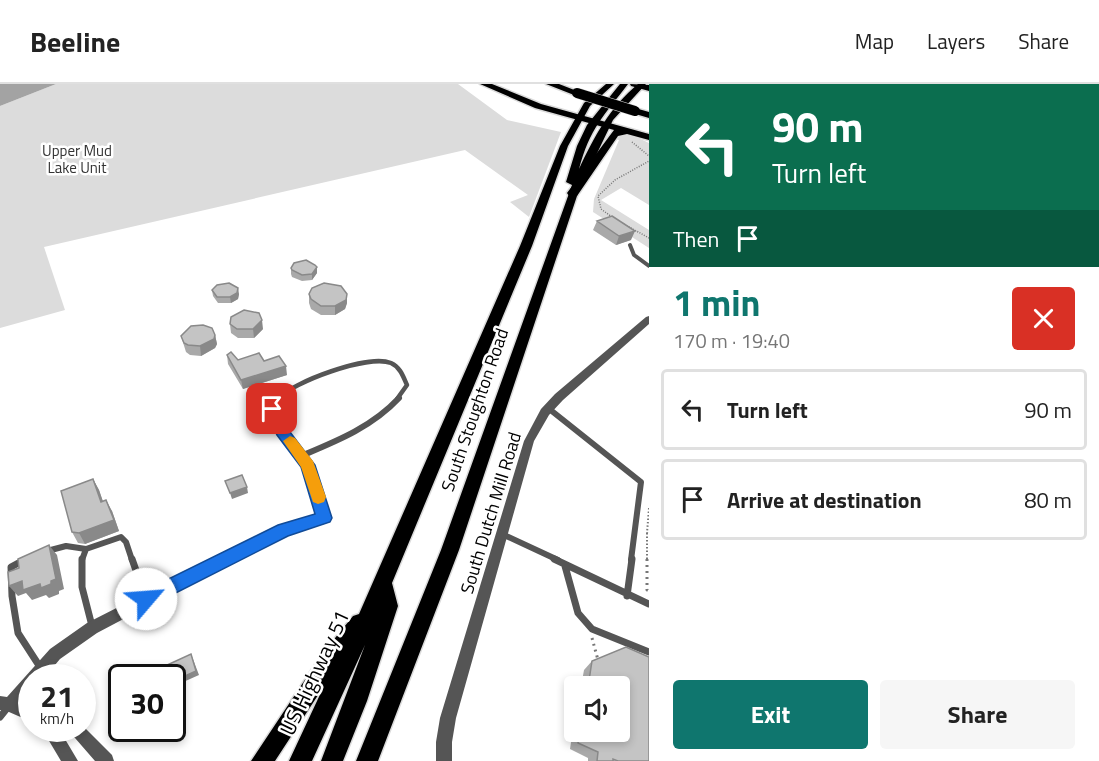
<!DOCTYPE html>
<html lang="en">
<head>
<meta charset="utf-8">
<style>
  body { margin:0; font-family:"Titillium Web",sans-serif; background:#f6f6f6; color:#222; height:100vh; display:flex; flex-direction:column; font-size:22px; white-space:nowrap }
  * { box-sizing:border-box; margin:0 }
  p { font-size:20px; color:#767676 }
  .icon { flex:none; width:33px; height:33px; fill:none; stroke:currentColor; stroke-width:2; stroke-linecap:round; stroke-linejoin:round }
  .map { position:relative; flex:1; overflow:hidden }
  .details { display:flex; flex-direction:column; background:#fff; width:450px }
  .details>* { flex:none }
  .guide { background:#0b6e4f; color:#fff; overflow:hidden }
  .controls { position:absolute; left:564px; top:592px; display:grid; gap:12px }
  .controls a { display:grid; place-items:center; width:66px; height:66px; border-radius:6px; background:#fff; box-shadow:0 3px 9px #0003; font-size:30px }
  .speed { position:absolute; left:18px; top:580px; display:flex; gap:12px; font-size:30px; font-weight:700; text-align:center }
  .speed>* { display:grid; place-content:center; width:78px; height:78px; border-radius:50%; background:#fff; box-shadow:0 3px 9px #0003; line-height:1 }
  .speed small { font-size:15px; font-weight:400 }
  .speed .limit { border:3px solid #111; border-radius:9px; background:#fff; color:#111 }
  .pin { position:absolute; display:grid; place-items:center; width:51px; height:51px; color:#fff; margin:-26px; border-radius:12px; box-shadow:0 3px 9px #0006 }
  .me { position:absolute; width:66px; margin:-33px; rotate:63deg; stroke-linejoin:round; filter:drop-shadow(0 0 4px #0008) }
  .turn { display:flex; align-items:center; gap:21px; height:126px; padding:0 24px; font-size:27px }
  .turn .icon { width:78px; height:78px; stroke-width:2.5 }
  .turn b { display:block; font-size:42px; line-height:51px }
  .then { display:flex; align-items:center; height:57px; padding:0 24px; background:#0003; gap:12px; font-size:22px }
  .round { display:grid; place-items:center; flex:none; width:63px; height:63px; border-radius:6px; background:#f6f6f6 }
  .overview { display:flex; align-items:center; justify-content:space-between; height:102px; padding:0 24px }
  h1 { font-size:36px; font-weight:700; line-height:45px; color:#0f766e }
  .primary-button { display:flex; gap:12px; margin-top:auto; padding:12px 24px }
  .primary-button a { flex:1; height:69px; border-radius:6px; background:#0f766e; color:#fff; font-size:24px; font-weight:700; line-height:69px; text-align:center }
  .primary-button a+a { background:#f6f6f6; color:#222 }
  ul { padding:0; list-style:none }
  li { display:flex; align-items:center; gap:18px; height:81px; margin:0 12px 9px; padding:0 12px; border:3px solid #e0e0e0; border-radius:6px }
  li div { flex:1 }
  li b { display:block; font-size:22px }
  li em { font-style:normal }
  header { display:flex; align-items:center; gap:36px; box-sizing:border-box; height:84px; padding:0 30px; background:#fff; border-bottom:2px solid #e0e0e0 }
  header strong { font-size:28px }
  nav { display:flex; gap:33px; margin-inline-start:auto; font-size:21px }
  main { display:flex; flex:1; min-height:0 }
  .map>svg:first-child { display:block }
  .green { fill:#dcdcdc }
  .water { fill:#a3a3a3 }
  .lines { fill:none; stroke-linecap:round; stroke-linejoin:round }
  .primary-casing { stroke:#dbdbdb; stroke-width:3 }
  .highway-casing { stroke:#dbdbdb; stroke-width:3 }
  .path-far2 { stroke:#777; stroke-width:1.5; stroke-dasharray:1 1.5; stroke-linecap:butt }
  .path-far1 { stroke:#777; stroke-width:2; stroke-dasharray:1.5 2; stroke-linecap:butt }
  .path { stroke:#777; stroke-width:3; stroke-dasharray:2 4; stroke-linecap:butt }
  .lane-far3 { stroke:#555; stroke-width:4 }
  .lane-far2 { stroke:#555; stroke-width:4.5 }
  .lane-far1 { stroke:#555; stroke-width:6 }
  .lane { stroke:#555; stroke-width:7 }
  .street { fill:#555; fill-rule:evenodd }
  .primary { fill:#000; fill-rule:evenodd }
  .highway { fill:#000; fill-rule:evenodd }
  .highway-bridge-casing { stroke:#dbdbdb; stroke-width:11; stroke-linecap:butt }
  .highway-bridge { stroke:#000; stroke-width:10 }
  .wall { fill:#a9a9a9 }
  .shaded-wall { fill:#898989 }
  .building { fill:#c4c4c4; stroke:#898989; stroke-width:1.5 }
  .route { fill:#1a73e8; stroke:#114b97; stroke-width:1.5 }
  .slow { fill:#f59e0b }
  .labels { text-anchor:middle; stroke-width:5; stroke-linejoin:round; paint-order:stroke }
  .far-park-label { font-size:15px; fill:#333; stroke:#fff }
  .street-label { font-size:18px; fill:#000; stroke:#fff }
  .near-street-label { font-size:21px; fill:#000; stroke:#fff }
</style>
</head>
<body>
<header>
<strong>Beeline</strong>
<nav><a>Map</a><a>Layers</a><a>Share</a></nav>
</header>
<main>
<div class="map">
<svg width="649" height="677" viewBox="0 0 649 677">
  <rect width="100%" height="100%" fill="#fff"/>
  <path class="green" d="M56 0H458L507 36 561 48 529 133 510 118 528 111 465 66 44 163 65 226 0 244V22Z
    M628 49 649 59V121L621 104 601 116 649 146V164L593 128 594 115 619 56 616 55 619 50Z"/>
  <path class="water" d="M0 0H56L0 22Z"/>
  <g class="lines">
    <defs>
      <path id="primary" d="M606 0H614L590 22 568 62 532 162 392 499 398 522 367 617 343 677H321L365 561 312 677H289L324 602 275 677H251L322 570 353 532 359 530 520 162 560 62 584 19Z
        M620 0H628C603 33 590 44 579 85 594 53 610 23 638 0H646L613 36 578 109 459 466 378 677H356L441 466 572 101 566 98 577 62 587 41Z"/>
      <path id="highway" d="M480 0H492L541 20 649 50V56L627 50 618 52 577 112H569L567 109 614 46 535 24Z
        M546 0H559L582 9 574 11Z
        M630 0 649 1V7L631 2Z
        M635 24 649 28V34L632 29 630 27Z"/>
    </defs>
    <use href="#primary" class="primary-casing"/>
    <use href="#highway" class="highway-casing"/>
    <path class="path-far2" d="M632 58 649 72
      M612 133 601 125 598 112 615 96 649 77
      M622 139 649 154"/>
    <path class="path-far1" d="M649 424 647 449 649 450
      M647 449V476"/>
    <path class="path" d="M647 475V506L649 507
      M592 554 598 576"/>
    <path class="lane-far3" d="M630 161 634 171 649 182"/>
    <path class="lane-far2" d="M277 315C293 298 368 270 391 279 400 283 403 292 407 301L397 315"/>
    <path class="lane-far1" d="M279 314 272 325 282 347 301 372
      M548 324 641 398 631 476
      M301 372 308 381 324 434
      M301 372C337 357 372 343 399 314
      M502 450 558 476
      M47 467 66 462 86 465
      M82 476 86 465 121 453 126 458 132 476"/>
    <path class="lane" d="M82 475V503L92 542
      M132 475 146 515
      M554 475 649 520
      M24 476 11 483 12 512 18 549 40 583
      M565 482 578 529 592 545 649 568
      M627 512 632 475
      M0 633 8 623"/>
    <path class="street" d="M649 232V240L563 316 549 331 534 357 456 634 452 658V677H436V658L440 634 524 357 541 325 555 310 646 233Z
      M324 429 328 430 330 434 328 438 287 450 258 464 97 549 60 575 44 594H32V608L22 619 32 623V638L9 628 0 626V612L7 613 50 565 87 539 250 456 280 442Z
      M82 641 112 671 114 677H95L75 654 66 650 63 645H82Z
      M42 645H59L78 677H61Z"/>
    <use href="#primary" class="primary"/>
    <use href="#highway" class="highway"/>
    <defs>
      <path id="highway-bridge" d="M577 9 635 27"/>
    </defs>
    <use href="#highway-bridge" class="highway-bridge-casing"/>
    <use href="#highway-bridge" class="highway-bridge"/>
  </g>
  <path class="wall" d="M597 137 631 156 616 161 593 146Z
    M317 183V189L312 196 302 197 292 193 291 190V184Z
    M212 206 239 210 238 215 231 219H218L213 212Z
    M309 210 347 219 345 225 335 231H321L311 225 309 219Z
    M230 240 263 245 254 254H238L231 249Z
    M215 251 217 260 215 264 201 272 190 271 186 268 181 252Z
    M227 271 238 276 264 277 287 291 243 305 228 280Z
    M93 395 99 406 103 418 112 427 119 447 85 460 78 459 72 448Z
    M626 563 649 573V677H588V674L570 665 574 638V648H620V603H581L584 586 592 577Z"/>
  <path class="shaded-wall" d="M635 147 631 156 616 161 619 152Z
    M317 183V189L312 196V190Z
    M238 204 239 210 238 215 231 219 230 213Z
    M347 210V219L345 225 335 231V222Z
    M262 236 263 245 254 254 253 245Z
    M215 251 217 260 215 264 201 272 200 262Z
    M286 282 287 291 243 305 241 296Z
    M93 395 99 406 107 429 101 418Z
    M247 403 248 409 232 415 230 409Z
    M106 416 112 427 119 447 85 460 79 449Z
    M49 461 57 471 64 505 59 507V510L49 514 46 511 32 516 26 509 18 512 9 502 22 497 40 500 51 497Z
    M191 570 199 591 172 603V598Z"/>
  <path class="building" d="M612 132 635 147 619 152 597 137Z
    M306 176 315 181 317 183 312 190 302 191 292 186 291 184 294 179Z
    M229 199 238 204 237 209 230 213H217L212 206 217 201Z
    M324 199 341 202 347 210 346 216 335 222H321L311 215 309 210 312 204Z
    M244 226 259 229 262 236 253 245H237L230 240 231 233Z
    M203 241 212 244 215 251 214 255 200 262 188 261 184 259 181 252 191 242Z
    M231 268 238 276 259 269 264 277 279 272 286 282 241 296 227 271Z
    M242 391 247 403 230 409 225 397Z
    M93 395 101 418 106 416 114 436 79 449 72 448 61 407Z
    M49 461 56 495 51 497V500L41 504 40 500 23 506 22 497 9 502 8 488 19 484 18 475Z
    M626 563 649 573V677H618L613 675V677H597L598 668 578 659 580 648H620V603H588L592 577Z
    M191 570 196 587 172 598V594H154L152 588Z"/>
  <path class="route" d="M272 320 276 321 287 344 315 381 332 434 330 438 288 452 152 521 146 523 140 521 137 515 140 509 278 441 315 430 301 383 277 351 265 325Z"/>
  <path class="slow" d="M290 352 295 354 313 377 326 413 324 418 318 420 313 418 301 383 283 357Z"/>
  <g class="labels">
    <g class="far-park-label">
      <text x="77" y="72">Upper Mud<tspan x="77" dy="17">Lake Unit</tspan></text>
    </g>
    <g class="street-label">
      <text transform="translate(475 326) rotate(-71)" y="6">South Stoughton Road</text>
      <text transform="translate(491 429) rotate(-73)" y="6">South Dutch Mill Road</text>
    </g>
    <g class="near-street-label">
      <text transform="translate(315 589) rotate(-65)" y="7">US Highway 51</text>
    </g>
  </g>
</svg>
<div class="controls">
<a><svg class="icon" aria-label="sound" viewBox="0 0 24 24"><path d="M4 9h4l5-4v14l-5-4H4zM17 9q2 3 0 6"/></svg></a>
</div>
<div class="speed"><div>21<small>km/h</small></div><div class="limit">30</div></div>
<div class="pin" style="left:272px;top:325px;background:#d93025"><svg class="icon" aria-label="arrive" viewBox="0 0 24 24"><path d="M6 21V4h12l-3 4 3 4H6"/></svg></div>
<svg class="me" style="left:146px;top:515px" viewBox="-20 -20 40 40"><circle r="19" fill="#fff"/><path d="M0-13L10 11 0 6-10 11z" fill="#1a73e8"/></svg>
</div>
<section class="details">
<div class="guide">
<div class="turn"><svg class="icon" aria-label="left" viewBox="0 0 24 24"><path d="M17 20v-9H6M10 6l-5 5 5 5"/></svg><div><b>90 m</b>Turn left</div></div>
<div class="then">Then<svg class="icon" aria-label="arrive" viewBox="0 0 24 24"><path d="M6 21V4h12l-3 4 3 4H6"/></svg></div>
</div>
<div class="overview"><div><h1>1 min</h1><p>170 m · 19:40</p></div><a class="round" style="background:#d93025;color:#fff"><svg class="icon" aria-label="close" viewBox="0 0 24 24"><path d="M6 6l12 12M18 6L6 18"/></svg></a></div>
<ul>
<li><svg class="icon" aria-label="left" viewBox="0 0 24 24"><path d="M17 20v-9H6M10 6l-5 5 5 5"/></svg><div><b>Turn left</b></div><em>90 m</em></li>
<li><svg class="icon" aria-label="arrive" viewBox="0 0 24 24"><path d="M6 21V4h12l-3 4 3 4H6"/></svg><div><b>Arrive at destination</b></div><em>80 m</em></li>
</ul>
<div class="primary-button"><a>Exit</a><a>Share</a></div>
</section>
</main>
</body>
</html>
